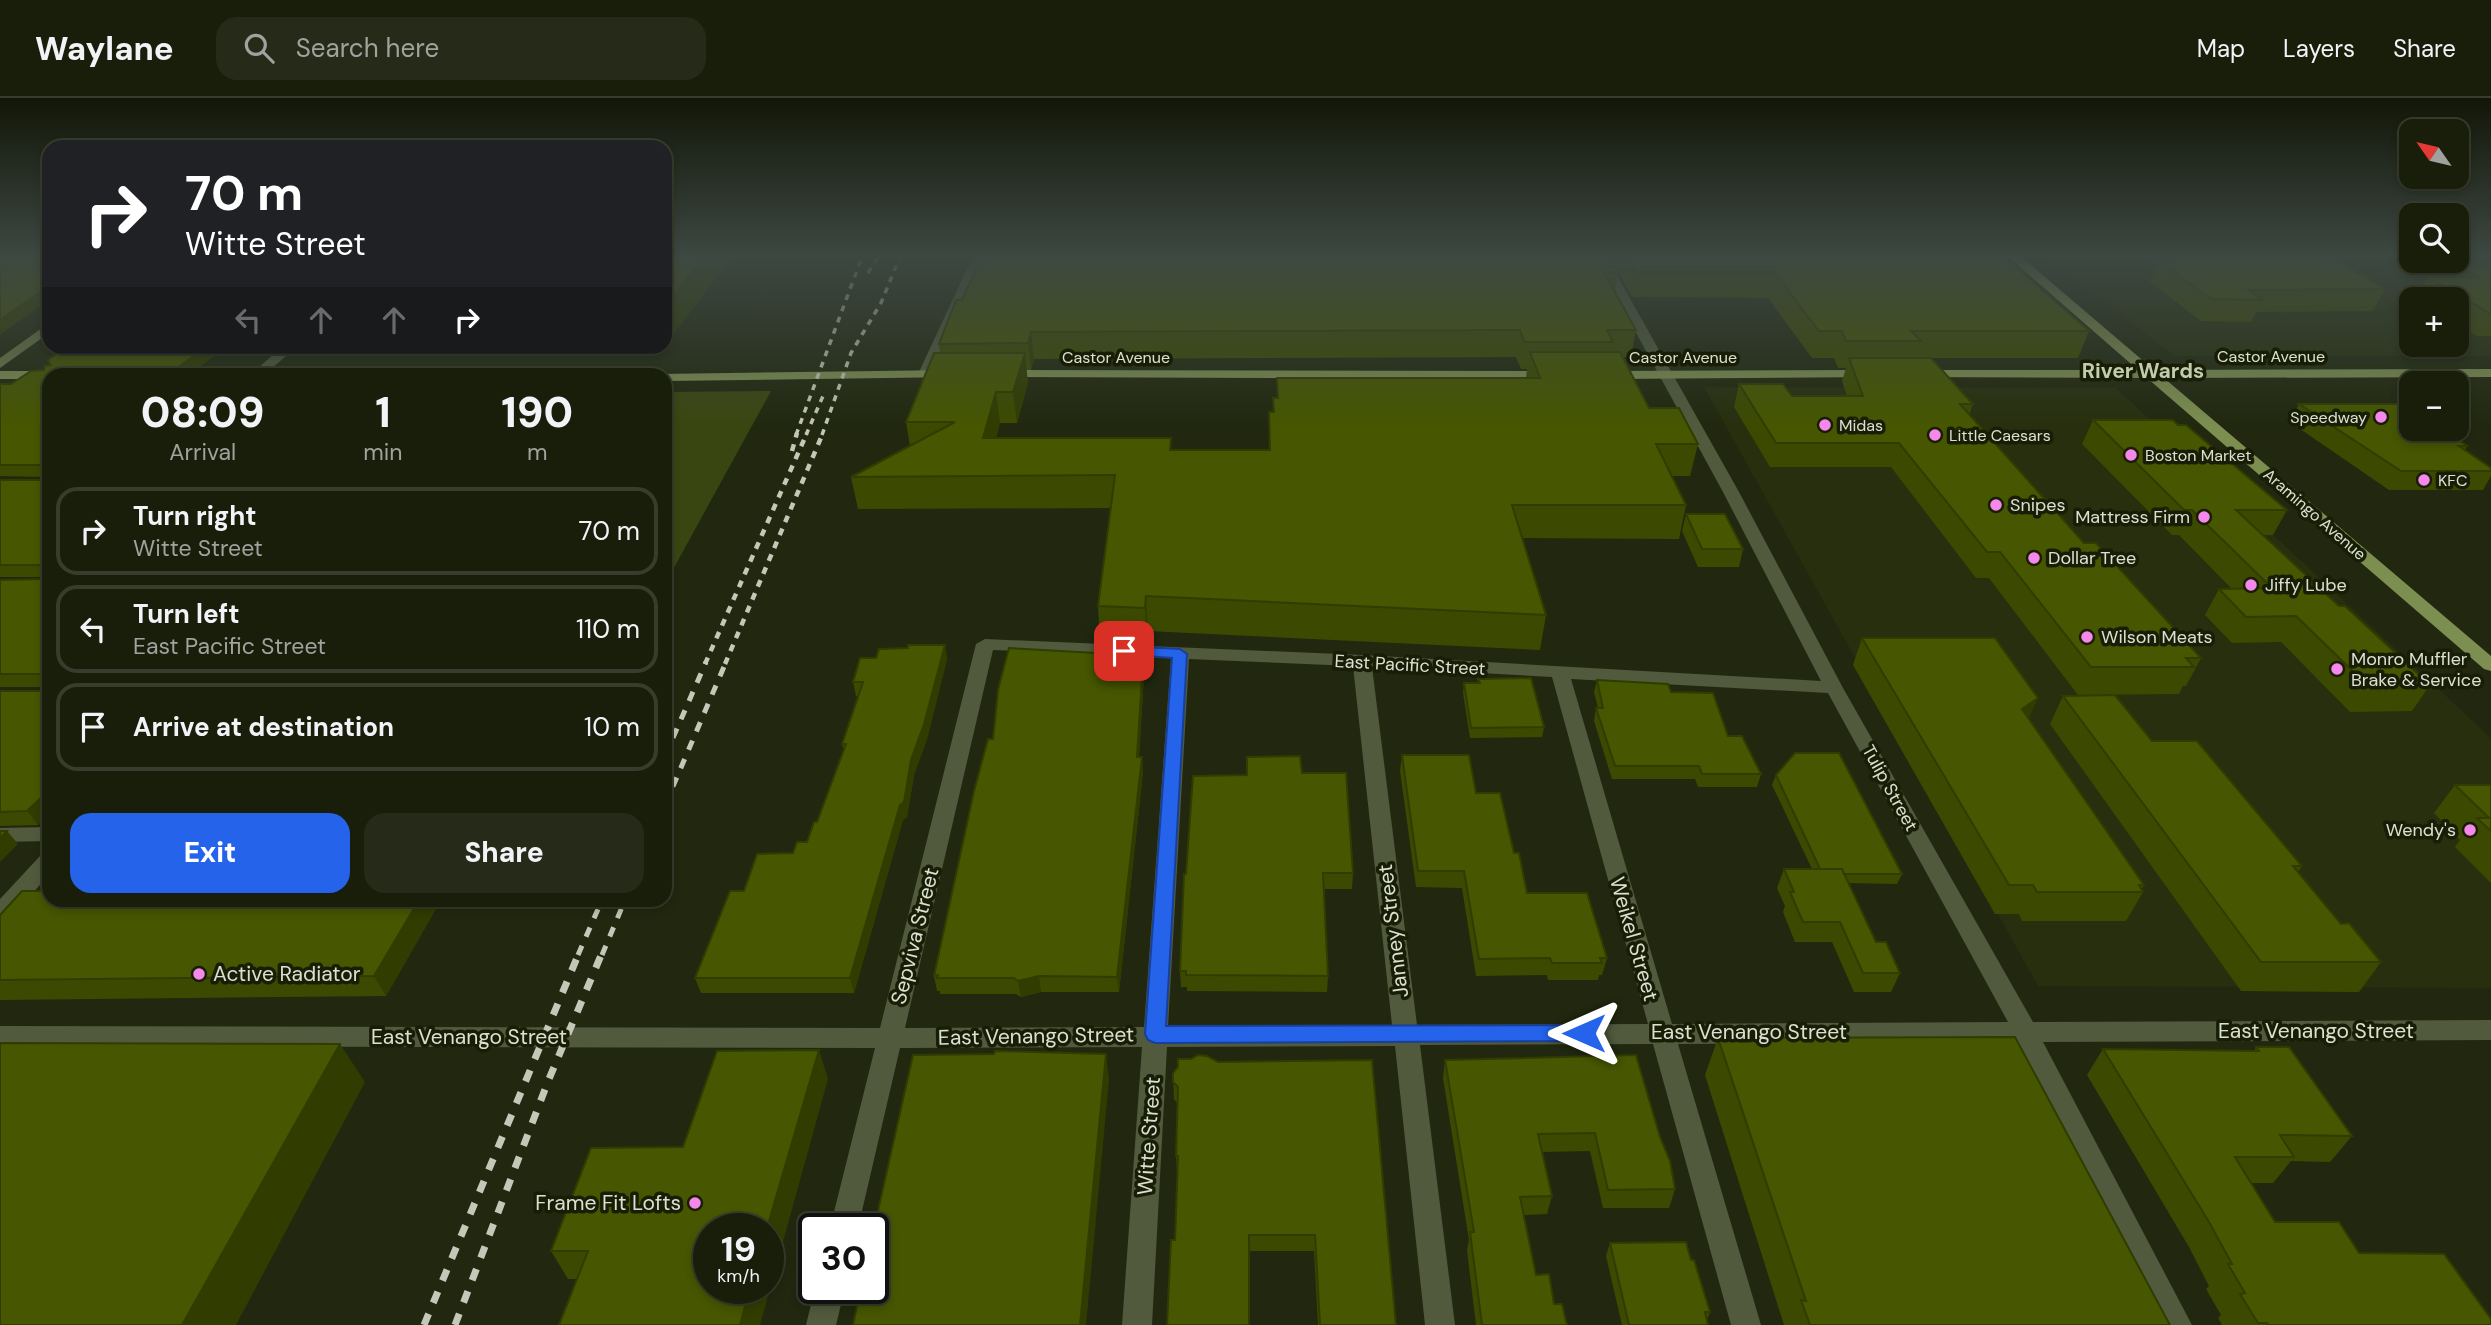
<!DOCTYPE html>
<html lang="en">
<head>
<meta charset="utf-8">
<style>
  body { margin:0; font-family:"DM Sans",sans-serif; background:#262b19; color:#f1f3f6; height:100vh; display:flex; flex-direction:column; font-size:26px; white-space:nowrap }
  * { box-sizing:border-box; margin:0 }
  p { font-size:23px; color:#9fa29d }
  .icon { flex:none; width:38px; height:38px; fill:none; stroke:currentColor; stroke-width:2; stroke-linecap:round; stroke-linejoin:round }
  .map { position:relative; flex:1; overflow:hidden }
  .panel { position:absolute; left:42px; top:270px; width:630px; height:539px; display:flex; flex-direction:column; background:#191e0b; border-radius:21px; box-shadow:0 4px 10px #0003,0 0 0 2px #373c2c }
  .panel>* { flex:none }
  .hud { position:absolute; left:42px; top:42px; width:630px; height:214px; border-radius:21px; box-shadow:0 4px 10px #0003,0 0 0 2px #373c2c; background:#202124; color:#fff; overflow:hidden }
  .needle { width:46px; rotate:304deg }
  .tools { position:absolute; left:2399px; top:21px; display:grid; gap:14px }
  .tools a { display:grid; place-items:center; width:70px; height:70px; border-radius:14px; background:#191e0b; box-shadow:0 4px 10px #0003,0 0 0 2px #373c2c; font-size:35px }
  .speed { position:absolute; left:693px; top:1115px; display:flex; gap:14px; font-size:35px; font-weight:700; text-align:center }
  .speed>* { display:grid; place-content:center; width:91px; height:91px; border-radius:50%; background:#191e0b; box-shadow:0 4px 10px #0003,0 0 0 2px #373c2c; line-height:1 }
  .speed small { font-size:18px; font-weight:400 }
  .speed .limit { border:4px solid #111; border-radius:10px; background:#fff; color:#111 }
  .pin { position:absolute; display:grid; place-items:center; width:60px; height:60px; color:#fff; margin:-30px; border-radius:14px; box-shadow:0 4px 10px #0006 }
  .me { position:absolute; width:77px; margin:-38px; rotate:270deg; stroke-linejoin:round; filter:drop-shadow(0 0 5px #0008) }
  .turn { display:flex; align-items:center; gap:24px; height:147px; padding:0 28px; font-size:32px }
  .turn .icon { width:91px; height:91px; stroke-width:2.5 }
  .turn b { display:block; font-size:49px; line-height:60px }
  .lanes { display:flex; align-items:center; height:66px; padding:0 28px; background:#0003; justify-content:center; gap:35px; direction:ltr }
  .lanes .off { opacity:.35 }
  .eta { display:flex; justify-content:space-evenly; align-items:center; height:119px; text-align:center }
  .eta b { font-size:42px; font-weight:800; line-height:49px }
  .button { display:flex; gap:14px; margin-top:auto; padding:14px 28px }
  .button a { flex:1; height:80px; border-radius:21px; background:#2563eb; color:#fff; font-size:28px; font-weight:800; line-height:80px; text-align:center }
  .button a+a { background:#262b19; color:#f1f3f6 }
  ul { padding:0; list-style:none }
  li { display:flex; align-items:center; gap:21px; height:88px; margin:0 14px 10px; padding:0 14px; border:4px solid #373c2c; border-radius:21px }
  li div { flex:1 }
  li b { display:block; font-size:26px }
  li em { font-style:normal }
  header { display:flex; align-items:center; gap:42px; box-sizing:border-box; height:98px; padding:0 35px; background:#191e0b; border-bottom:2px solid #373c2c }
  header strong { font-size:33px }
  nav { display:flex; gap:38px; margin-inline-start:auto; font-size:24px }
  .search { width:490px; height:63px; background:#262b19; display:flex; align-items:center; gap:18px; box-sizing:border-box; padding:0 24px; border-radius:21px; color:#9fa29d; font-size:26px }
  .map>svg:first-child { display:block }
  .built { fill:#272f0e; fill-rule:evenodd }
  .green { fill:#3a4611 }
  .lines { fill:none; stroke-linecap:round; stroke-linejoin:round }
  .minor { fill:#515a3d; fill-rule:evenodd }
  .secondary { fill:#6a7748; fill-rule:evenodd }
  .primary { fill:#7d8e51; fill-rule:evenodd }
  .rail-far3 { stroke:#c3c8b8; stroke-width:3.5; stroke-dasharray:6 6; stroke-linecap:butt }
  .rail-far2 { stroke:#c3c8b8; stroke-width:4.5; stroke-dasharray:7 7; stroke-linecap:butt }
  .rail-far1 { stroke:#c3c8b8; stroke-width:5; stroke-dasharray:10 10; stroke-linecap:butt }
  .rail { stroke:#c3c8b8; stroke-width:7; stroke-dasharray:12 12; stroke-linecap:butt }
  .wall { fill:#3c4a01; fill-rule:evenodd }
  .shaded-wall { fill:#313c01 }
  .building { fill:#465601; stroke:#313c01; stroke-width:2 }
  .route { fill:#2563eb; stroke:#184099; stroke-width:2 }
  .poi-dot { fill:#f788eb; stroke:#181e06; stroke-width:2.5 }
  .labels { text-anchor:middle; stroke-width:7; stroke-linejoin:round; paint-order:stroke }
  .far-street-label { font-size:16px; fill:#dbe0d1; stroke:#181e06 }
  .far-poi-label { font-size:16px; fill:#dbe0d1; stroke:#181e06; text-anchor:start }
  .poi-label { font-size:18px; fill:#dbe0d1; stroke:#181e06; text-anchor:start }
  .street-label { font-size:18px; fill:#dbe0d1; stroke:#181e06 }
  .far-district-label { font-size:21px; font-weight:bold; fill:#c2cbad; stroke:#181e06 }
  .near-street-label { font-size:21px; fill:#dbe0d1; stroke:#181e06 }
  .near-poi-label { font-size:21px; fill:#dbe0d1; stroke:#181e06; text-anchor:start }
</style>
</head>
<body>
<header>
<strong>Waylane</strong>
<div class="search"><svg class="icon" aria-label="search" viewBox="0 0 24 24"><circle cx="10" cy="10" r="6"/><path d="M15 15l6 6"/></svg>Search here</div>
<nav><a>Map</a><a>Layers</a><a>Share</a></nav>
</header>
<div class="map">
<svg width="2491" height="1227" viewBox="0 0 2491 1227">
  <rect width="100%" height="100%" fill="#21280f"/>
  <path class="built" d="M2043 156H2411L2412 163H2457V156H2491V258H2175ZM2412 201H2457V247H2412Z
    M1704 289 2116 290 2491 640V890L2038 888Z"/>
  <path class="green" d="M771 293 665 486V294Z"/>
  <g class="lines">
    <path class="minor" d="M974 156H986L932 276 930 279H920L918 276Z
      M1593 156H1605L1739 394 1843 590 2033 924 2491 922V942L2043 944 2192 1227H2161L2018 944 1678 946 1761 1227H1731L1653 946 1420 947 1455 1227H1425L1395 948 1167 949 1152 1227H1122L1142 949 900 950 858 1130H830L875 950 0 948V928L880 930 976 546 985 541 1362 557 1821 583 1723 394ZM993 552 1171 560 1144 929 905 930ZM1189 561 1353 568 1392 927 1168 929ZM1372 569 1552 579 1648 926 1417 927ZM1571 581 1828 595 2008 924 1672 926Z
      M283 248H298L265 276H251Z
      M49 729V743L0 744V730Z
      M49 755V777L8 822 0 824V801L41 757Z
      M815 1190H845L836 1227H806Z"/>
    <path class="secondary" d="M49 225V235L0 270V260Z"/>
    <path class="primary" d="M2005 156H2018L2154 272 2491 271V279L2164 280 2491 558V573L2484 571 2147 280 1914 279V273L1919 272H2138Z
      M200 272H279L286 276H193Z
      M951 272 956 273V279L665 283V276H660Z
      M1002 272 1553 273 1560 277 1553 281 997 279V273Z
      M1868 272 1873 273V279L1608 281 1601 277 1608 273Z
      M0 273H49L55 276H49V281H0Z"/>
    <path class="rail-far3" d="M868 175 880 156
      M796 337 863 156
      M806 337 823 298
      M822 337 851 255 881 205 901 156"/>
    <path class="rail-far2" d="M792 353 797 335
      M705 566 807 335
      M725 566 823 335"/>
    <path class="rail-far1" d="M665 658 706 564
      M665 707 726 564
      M578 857 602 802
      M602 857 625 802"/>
    <path class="rail" d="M424 1227 579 855
      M455 1227 549 981 602 855"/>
  </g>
  <path class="wall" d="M1608 156H2001L2089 233 2078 260H1915L1973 306 1969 317 2084 445 2201 560 2186 588H2183L2179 596 2078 597 1989 480H1976L1891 369H1770L1734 309 1739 286 1792 298H1847L1842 283 1846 270H1838L1834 260H1812L1768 200 1632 199Z
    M2224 156H2327L2385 191 2373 213 2256 214 2251 224 2201 223 2150 184 2159 163H2165L2167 157H2226Z
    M2459 168 2491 169V238H2477L2457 226V201H2416L2428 179H2453Z
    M1618 174 1615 193 1636 232 1631 259H1622L1649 310 1698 346 1690 378H1672L1686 407 1679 441 1522 440 1546 517 1540 552 1148 533 1147 545 1100 543 1098 508 1111 410 858 411 851 379 910 348 906 324 940 255 939 246 956 202ZM1516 259 1521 271H1527L1526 280H1277V300H1273V314H1269V352H1171V340H996L1000 325H1017L1028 285 1026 272H1031L1034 261Z
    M68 248H227L190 276H49V715L38 727 0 728V593H42V589H0V482L43 481V479H0V382H42L44 379 0 378V286H11L44 272Z
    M337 248H443L337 249Z
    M552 248H663L659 255 553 254Z
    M2299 306 2458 334 2455 339 2467 348 2465 352 2491 370V378L2483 392H2389L2290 324Z
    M2093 322 2178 327 2287 412 2273 437H2262L2339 508 2430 587 2412 613 2350 614 2281 544 2232 545 2205 517 2219 491H2232L2179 437H2172L2082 346Z
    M1686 416 1743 451 1739 469H1698L1682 433Z
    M1862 540 2038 600 2028 621 2144 787 2142 791 2143 794 2126 823H2022L2019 816H1995L1853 567Z
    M945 547 947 561 927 641 914 677 907 719 903 722 854 895H701L695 880 744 793 807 744 817 724 844 653 842 646 858 598H856L853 584 876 560 908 550Z
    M1145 561 1139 659 1143 674 1119 894H1041L1021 899 1016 896H940V893H937L934 878 993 641Z
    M1478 581 1544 629 1542 639 1470 640 1463 595 1464 585H1478Z
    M1597 582 1671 594 1728 638 1761 676 1757 689H1698L1695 681H1612L1594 623 1596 610H1598L1594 594Z
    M2063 598 2152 643 2302 768 2298 774 2341 826 2381 864 2359 894 2241 893 2050 626Z
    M1402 657 1476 695 1514 755 1527 795 1607 860 1602 877H1599L1598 882H1548L1547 877 1476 878 1462 790 1416 789 1400 673Z
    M1302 675 1353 775 1352 791H1324L1328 878 1327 894 1187 893V889H1181L1180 873 1186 776 1247 677Z
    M1776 677 1902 776 1897 786 1848 785 1876 844 1900 875 1891 894H1854L1832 844H1795L1783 814 1785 808 1777 790 1784 771H1812L1772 687Z
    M2455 687H2491V785L2455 749 2460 742 2434 715Z
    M441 802 386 898 0 902V817Z
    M1718 940 2170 1227H1784L1705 977Z
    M2256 949 2352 1038 2330 1064 2291 1063 2273 1085H2251L2275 1124 2359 1155 2491 1227H2222L2218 1220 2221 1217 2206 1191 2209 1188 2189 1149 2087 977 2103 951 2254 953Z
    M1636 957 1675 1091 1669 1110H1603L1590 1053 1542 1054 1552 1098 1547 1116 1524 1117 1536 1177 1567 1227H1476L1467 1152 1469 1142 1443 980 1445 962Z
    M1173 975 1396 1227H1318L1314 1153H1249L1175 1142 1178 1075H1177L1176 1058 1177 1005 1174 1001Z
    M828 981 577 1181H568L551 1153 683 1049Z
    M1610 1145 1691 1162 1710 1214 1707 1222 1708 1227H1622L1606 1158Z"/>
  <path class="shaded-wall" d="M707 156H735L665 247V207Z
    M49 188V202L0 237V222Z
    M1031 234 1034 261 1031 272 1028 245Z
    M207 248H227L190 276H169Z
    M657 248H663L659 255Z
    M1025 255 1028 285 1017 325 1013 294Z
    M996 294 1000 325 987 372 983 340Z
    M1146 498 1148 533 1147 545 1145 510Z
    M945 547 947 561 927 641 914 677 907 719 903 722 854 895 850 880 900 707 911 662Z
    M1144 547 1145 561 1138 674 1137 659Z
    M2038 600 2025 628 2022 611Z
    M1142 659 1143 674 1119 894 1117 879Z
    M49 692V715L38 727 27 713Z
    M7 733 18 746 0 764V740Z
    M419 802H441L386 898 374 878Z
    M1039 878 1041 894 1021 899 1018 883Z
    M340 946 365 984 236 1227H182Z
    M819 952 828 981 760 1227H740L750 1190H768V1130H767Z
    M1106 956 1109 982 1086 1227H1080Z"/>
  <path class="building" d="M0 156H49V188L0 222Z
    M665 156H707L665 207Z
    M983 156H1608L1618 174H1604L1636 232H1607L1613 244H1524L1520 232 1248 233 1031 234 1028 245 939 246 956 202H962Z
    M1626 156H2001L2089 233H1911L1921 243H1846L1842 233H1819L1774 174H1637Z
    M2265 156H2327L2385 191 2248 192 2262 202 2211 201 2159 163H2175L2167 157 2268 158Z
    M2459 168 2491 169V216L2428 179H2479Z
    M68 248H207L169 276H49V692L27 713 0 714V593H42L43 579 40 576H0V482L43 481 44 470 41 467H0V382H42L44 379V367H0V286H11L31 273 44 272 45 268 51 267 48 262Z
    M1530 254H1620L1649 310H1679L1698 346H1656L1686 407H1512L1546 517 1146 498 1145 510 1098 508 1115 377 851 379 955 324H906L934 255H1025L1013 294H996L983 340H1171L1170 352H1270L1269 314H1274L1273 300H1278L1277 280H1540Z
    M1849 260H1931L1973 306H1960L2084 445H2096L2201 560H2186L2194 569H2091L2000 454H1987L1899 345H1776L1739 286H1783L1792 298H1863Z
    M2299 306H2412V331H2453L2458 334H2449L2467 348H2459L2491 370V373H2401Z
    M2093 322H2173L2178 327H2186L2287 412H2236L2339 508H2345L2430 587H2367L2296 518 2246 519 2219 491 2272 490 2192 412H2184Z
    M1686 416H1725L1743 451H1702Z
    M1862 540H1995L2038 600 2022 611 2144 787H2139L2143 794H2037L2033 787H2009Z
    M1097 545 1144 547 1137 659H1142L1117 879 1039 878 1018 883 1014 880H937L938 877 934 878 974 693 988 641H993L998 592 1009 550 1096 555Z
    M908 547H945L924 626 911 662 904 704 900 707 850 880H695L730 793H744L757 756 793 755 797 744H807L814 724H817L846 646H842L863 584H853L860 560H876L879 551 908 550Z
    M1531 580 1544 629 1471 630 1464 585H1480L1478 581Z
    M1597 582 1668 586 1671 594 1713 595 1728 638H1742L1761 676H1702L1699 668H1615L1596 610H1603Z
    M2115 597 2152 643H2197L2302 768H2293L2341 826 2349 825 2381 864H2261L2063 598Z
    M1795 655H1839L1902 776H1844L1842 771H1820L1776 677Z
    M1402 657H1469L1476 695H1500L1514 755H1519L1527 795H1587L1607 860H1600L1602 865H1552L1550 860 1479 861 1464 773H1418Z
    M1300 658 1302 675H1346L1353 775H1323L1328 878 1186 877V873H1180L1184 776H1186L1193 678 1247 677V659Z
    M2455 687H2491V733L2477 720H2489Z
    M0 733H7L0 740Z
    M1784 771H1842L1876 844H1886L1900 875H1863L1840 824H1803L1790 794H1794Z
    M22 793H49V802H419L374 878 0 882V817Z
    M2015 939 2170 1227H1810L1801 1202 1806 1203 1718 940Z
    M0 945 340 946 182 1227H0Z
    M2256 949H2289L2352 1038 2280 1037 2294 1059H2235L2275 1124H2339L2359 1155 2444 1156 2491 1221V1227H2268L2267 1225H2258L2240 1196 2245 1195 2228 1166H2232L2209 1124 2103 951 2259 953Z
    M819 952 767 1130H709V1190H750L740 1227H559L588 1153H551L591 1050 683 1049 717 953Z
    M995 953 1106 956 1080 1227H853L861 1190H873V1135L913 957 994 956Z
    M1198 957 1207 958 1218 964 1372 962 1396 1227H1320L1315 1137H1249V1227H1167L1171 1142H1175L1178 1058H1176L1178 989 1173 984V975L1178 969V961H1191Z
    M1636 957 1660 1039 1670 1063 1675 1091 1608 1092 1595 1035 1538 1036 1552 1098 1520 1099 1536 1177 1549 1176 1554 1206H1562L1567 1227H1482L1470 1134H1474L1445 962Z
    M1686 1144 1691 1162H1694L1710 1214H1705L1708 1227H1629L1610 1145Z"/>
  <linearGradient id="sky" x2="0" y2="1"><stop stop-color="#121608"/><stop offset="0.48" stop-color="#3d4842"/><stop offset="1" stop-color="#3d4842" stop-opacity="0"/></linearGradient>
  <rect width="2491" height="328" fill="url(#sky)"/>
  <path class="route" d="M1124 548 1180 551 1187 556 1166 928 1584 927 1591 929 1594 935 1591 941 1584 943 1155 945 1148 942 1145 936 1172 560 1119 556 1117 553 1119 550Z"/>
  <g class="poi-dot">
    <circle cx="2381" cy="319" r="7"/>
    <circle cx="1825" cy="327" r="7"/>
    <circle cx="1935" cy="337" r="7"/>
    <circle cx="2131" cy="357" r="7"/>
    <circle cx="2424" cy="382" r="7"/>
    <circle cx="1996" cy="407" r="7"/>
    <circle cx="2204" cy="419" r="7"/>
    <circle cx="2034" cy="460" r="7"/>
    <circle cx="2251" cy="487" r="7"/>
    <circle cx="2087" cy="539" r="7"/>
    <circle cx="2337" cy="571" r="7"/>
    <circle cx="2470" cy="732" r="7"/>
    <circle cx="199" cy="876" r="7"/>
    <circle cx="695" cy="1105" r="7"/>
  </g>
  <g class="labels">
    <g class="far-street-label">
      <text x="2271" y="264">Castor Avenue</text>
      <text x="1116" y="265">Castor Avenue</text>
      <text x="1683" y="265">Castor Avenue</text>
      <text transform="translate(2315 416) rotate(41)" y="6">Aramingo Avenue</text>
    </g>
    <g class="far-poi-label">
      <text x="2367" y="325" text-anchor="end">Speedway</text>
      <text x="1839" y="333">Midas</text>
      <text x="1949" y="343">Little Caesars</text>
      <text x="2145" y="363">Boston Market</text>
      <text x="2438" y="388">KFC</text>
    </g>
    <g class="poi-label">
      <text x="2010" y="413">Snipes</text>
      <text x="2190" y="425" text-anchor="end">Mattress Firm</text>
      <text x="2048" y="466">Dollar Tree</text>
      <text x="2265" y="493">Jiffy Lube</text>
      <text x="2101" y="545">Wilson Meats</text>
      <text x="2351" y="567">Monro Muffler<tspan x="2351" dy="21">Brake &amp; Service</tspan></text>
      <text x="2456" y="738" text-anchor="end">Wendy's</text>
    </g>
    <g class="street-label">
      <text transform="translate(1410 567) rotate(3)" y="6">East Pacific Street</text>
      <text transform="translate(1890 690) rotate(61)" y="6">Tulip Street</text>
    </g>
    <g class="far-district-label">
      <text x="2143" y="280">River Wards</text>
    </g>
    <g class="near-street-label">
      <text transform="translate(1393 833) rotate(-97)" y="7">Janney Street</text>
      <text transform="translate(915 838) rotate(-76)" y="7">Sepviva Street</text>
      <text transform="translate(1634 841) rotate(74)" y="7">Weikel Street</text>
      <text x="2316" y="940">East Venango Street</text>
      <text x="1749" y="941">East Venango Street</text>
      <text transform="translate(1036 938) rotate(-1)" y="7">East Venango Street</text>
      <text x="469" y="946">East Venango Street</text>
      <text transform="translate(1149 1038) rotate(-86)" y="7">Witte Street</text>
    </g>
    <g class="near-poi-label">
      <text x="213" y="883">Active Radiator</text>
      <text x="681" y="1112" text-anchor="end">Frame Fit Lofts</text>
    </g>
  </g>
</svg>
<div class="tools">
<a><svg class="needle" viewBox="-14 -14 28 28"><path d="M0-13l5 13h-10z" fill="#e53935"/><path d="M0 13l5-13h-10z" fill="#9fa29d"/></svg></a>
<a><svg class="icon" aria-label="search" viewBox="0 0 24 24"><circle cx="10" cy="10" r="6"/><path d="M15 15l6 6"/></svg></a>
<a>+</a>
<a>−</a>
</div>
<div class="speed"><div>19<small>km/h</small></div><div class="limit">30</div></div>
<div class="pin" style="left:1124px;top:553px;background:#d93025"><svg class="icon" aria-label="arrive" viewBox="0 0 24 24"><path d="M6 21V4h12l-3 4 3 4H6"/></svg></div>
<svg class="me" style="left:1584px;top:935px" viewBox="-20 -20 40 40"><path d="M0-17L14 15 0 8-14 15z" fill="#2563eb" stroke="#fff" stroke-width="4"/></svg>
<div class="hud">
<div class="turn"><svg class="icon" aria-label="right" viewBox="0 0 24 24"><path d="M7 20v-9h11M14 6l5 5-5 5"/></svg><div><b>70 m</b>Witte Street</div></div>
<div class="lanes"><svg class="icon off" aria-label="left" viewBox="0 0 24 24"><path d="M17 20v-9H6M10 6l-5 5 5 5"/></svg><svg class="icon off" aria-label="ahead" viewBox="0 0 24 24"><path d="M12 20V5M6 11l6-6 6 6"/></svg><svg class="icon off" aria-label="ahead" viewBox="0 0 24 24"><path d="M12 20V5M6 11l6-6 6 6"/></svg><svg class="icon" aria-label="right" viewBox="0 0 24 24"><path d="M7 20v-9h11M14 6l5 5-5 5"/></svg></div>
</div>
<section class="panel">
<div class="eta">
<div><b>08:09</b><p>Arrival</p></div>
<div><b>1</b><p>min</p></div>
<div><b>190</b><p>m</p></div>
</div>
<ul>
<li><svg class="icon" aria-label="right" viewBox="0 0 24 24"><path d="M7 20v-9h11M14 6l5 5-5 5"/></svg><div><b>Turn right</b><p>Witte Street</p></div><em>70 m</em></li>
<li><svg class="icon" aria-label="left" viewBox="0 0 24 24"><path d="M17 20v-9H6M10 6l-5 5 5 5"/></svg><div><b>Turn left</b><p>East Pacific Street</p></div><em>110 m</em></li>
<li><svg class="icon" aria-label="arrive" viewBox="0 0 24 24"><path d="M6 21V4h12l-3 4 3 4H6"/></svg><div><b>Arrive at destination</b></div><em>10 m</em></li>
</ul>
<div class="button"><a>Exit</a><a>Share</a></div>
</section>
</div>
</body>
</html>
